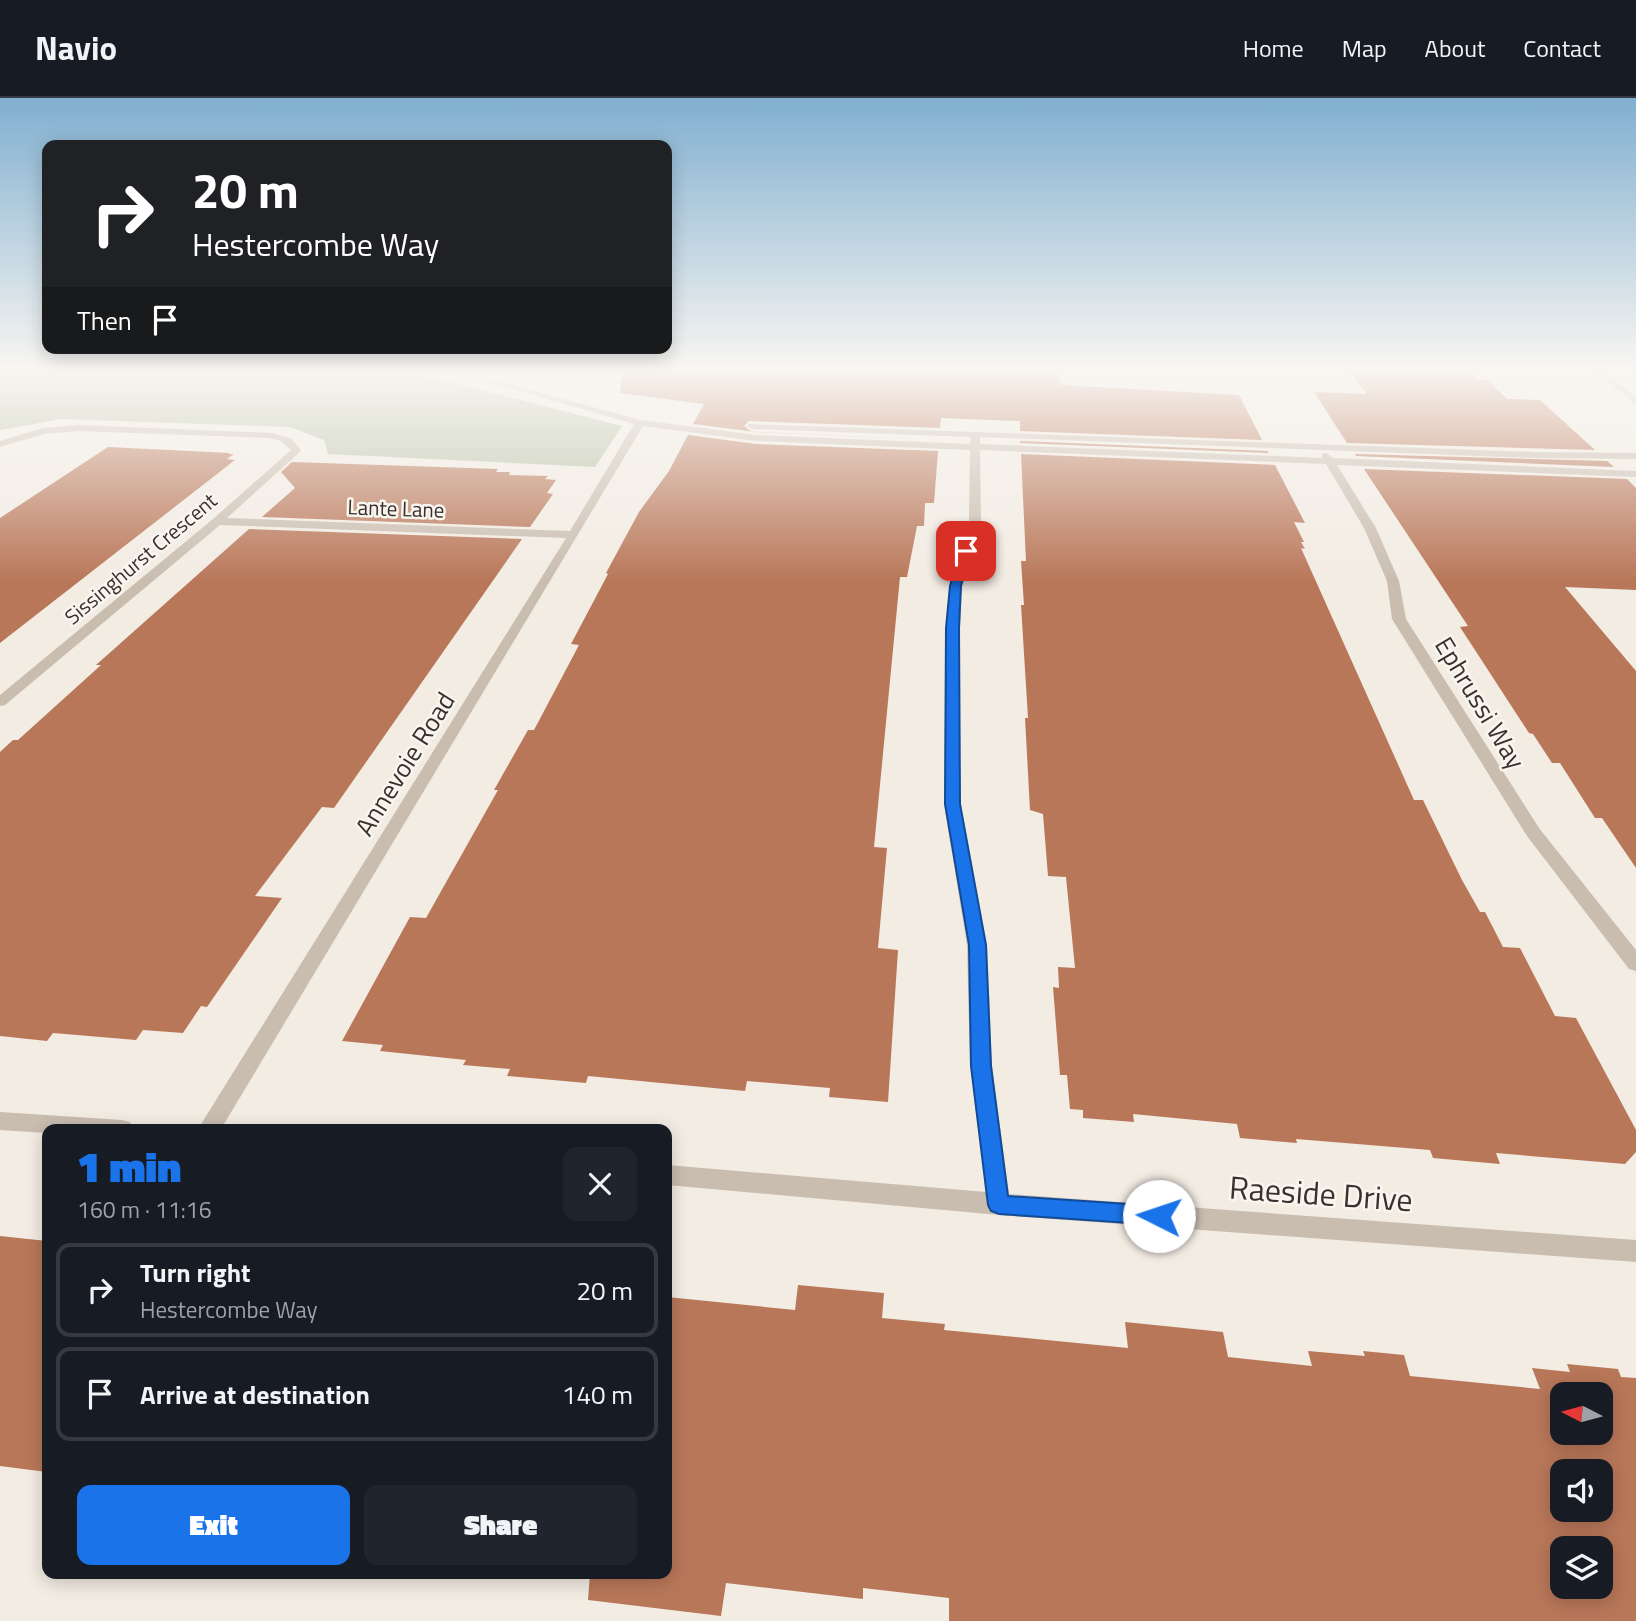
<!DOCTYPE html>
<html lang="en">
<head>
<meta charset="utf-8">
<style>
  body { margin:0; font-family:"Titillium Web",sans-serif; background:#20242c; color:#f1f3f6; height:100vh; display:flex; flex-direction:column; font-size:26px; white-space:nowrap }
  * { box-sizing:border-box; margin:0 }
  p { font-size:23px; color:#9ea1a6 }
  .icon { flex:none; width:38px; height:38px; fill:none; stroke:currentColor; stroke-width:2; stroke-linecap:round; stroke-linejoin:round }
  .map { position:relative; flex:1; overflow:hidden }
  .panel { position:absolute; left:42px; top:1026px; width:630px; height:455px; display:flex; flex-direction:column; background:#171b24; border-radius:14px; box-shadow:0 4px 18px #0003 }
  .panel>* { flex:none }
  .banner { position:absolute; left:42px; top:42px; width:630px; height:214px; border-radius:14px; box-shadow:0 4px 18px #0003; background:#202124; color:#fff; overflow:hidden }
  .needle { width:46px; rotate:276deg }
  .tools { position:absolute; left:1550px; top:1284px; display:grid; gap:14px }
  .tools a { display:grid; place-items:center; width:63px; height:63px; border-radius:14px; background:#171b24; box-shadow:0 4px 18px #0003; font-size:35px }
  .pin { position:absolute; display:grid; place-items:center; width:60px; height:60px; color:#fff; margin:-30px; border-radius:14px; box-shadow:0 4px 10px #0006 }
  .me { position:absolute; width:77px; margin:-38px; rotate:274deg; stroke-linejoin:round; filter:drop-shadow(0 0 5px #0008) }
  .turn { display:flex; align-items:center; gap:24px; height:147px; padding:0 35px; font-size:32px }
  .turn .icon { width:91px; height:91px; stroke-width:2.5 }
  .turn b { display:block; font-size:49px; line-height:60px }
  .then { display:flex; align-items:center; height:66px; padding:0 35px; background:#0003; gap:14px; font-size:26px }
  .round { display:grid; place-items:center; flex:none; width:74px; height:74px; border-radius:14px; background:#20242c }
  .summary { display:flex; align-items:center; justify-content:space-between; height:119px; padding:0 35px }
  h1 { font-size:42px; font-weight:800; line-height:52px; color:#1a73e8 }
  .action { display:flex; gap:14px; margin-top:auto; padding:14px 35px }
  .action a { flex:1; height:80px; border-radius:14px; background:#1a73e8; color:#fff; font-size:28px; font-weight:800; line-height:80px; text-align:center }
  .action a+a { background:#20242c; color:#f1f3f6 }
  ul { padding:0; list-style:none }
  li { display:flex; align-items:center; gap:21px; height:94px; margin:0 14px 10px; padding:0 21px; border:4px solid #363941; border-radius:14px }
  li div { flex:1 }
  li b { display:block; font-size:26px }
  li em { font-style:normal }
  header { display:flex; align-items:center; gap:42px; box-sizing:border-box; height:98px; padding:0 35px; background:#171b24; border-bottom:2px solid #363941 }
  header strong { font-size:33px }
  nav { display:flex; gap:38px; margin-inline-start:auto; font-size:24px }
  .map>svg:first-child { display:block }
  .green { fill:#b5c0a4 }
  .building { fill:#b97759; fill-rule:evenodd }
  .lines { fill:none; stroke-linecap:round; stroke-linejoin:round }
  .minor { fill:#c9bdb0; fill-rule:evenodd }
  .route { fill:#1a73e8; stroke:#114b97; stroke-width:2 }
  .labels { text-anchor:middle; stroke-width:5; stroke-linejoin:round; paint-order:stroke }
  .far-street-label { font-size:21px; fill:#39312d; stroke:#f9f5ef }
  .street-label { font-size:26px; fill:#39312d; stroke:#f9f5ef }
  .near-street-label { font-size:32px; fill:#39312d; stroke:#f9f5ef }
</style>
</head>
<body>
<header>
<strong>Navio</strong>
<nav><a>Home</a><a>Map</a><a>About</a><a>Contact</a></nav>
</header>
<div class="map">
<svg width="1636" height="1523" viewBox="0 0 1636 1523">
  <rect width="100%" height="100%" fill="#f2ece3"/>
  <path class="green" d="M0 270H395L622 328 595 369 328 356 324 342 290 329 61 321 0 332Z"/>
  <path class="building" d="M622 270H1058L1061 287 1239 297 1262 342 1020 333V323L941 320 940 330 749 323 744 328 752 334 939 342 756 334 693 326 704 306 620 295Z
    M1347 270H1466L1479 282H1488L1507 301 1540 302 1595 352 1347 345 1314 294 1367 296Z
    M688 337 756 346 938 353 934 405H925L924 428H917L907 479H900L874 749 887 750 878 850 898 852 888 1004 829 999 830 990 747 983 745 993 588 978 586 985 507 978 510 971 463 967 466 962 380 953 383 947 342 943 410 819 426 820 498 692H494L528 632H534L579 547 571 546 608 476 606 475 639 414 669 373Z
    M1020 343 1267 353 1269 355 1020 345Z
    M108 349 230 355 228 356H234L227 361 235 362 0 545V420Z
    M1021 356 1275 367 1305 425 1294 424 1304 444H1301L1305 451 1301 450 1414 702H1423L1462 782 1480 814H1485L1503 849 1520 850 1555 918 1576 920 1636 1032V1054L1625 1066 1496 1055 1500 1066 1433 1060 1430 1052 1296 1041 1297 1045 1240 1040 1237 1026 1133 1016 1134 1024 1083 1020V1012L1070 1011 1067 977H1060L1053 889 1059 890 1058 869 1075 870 1066 779 1048 778 1043 716 1030 712 1025 620H1028L1021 507H1024L1021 463H1026Z
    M1355 356 1607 363 1614 369 1356 358Z
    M292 364 498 371 496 374H510L509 377 548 378 545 381 556 382 547 395 553 396 530 429 262 419 295 390 281 374Z
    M1364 371 1627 381 1636 390V492L1565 489 1636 573V770L1602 720H1595L1560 665H1552L1533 636 1529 635 1460 529 1468 528Z
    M249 431 522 441 334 710 322 709 255 798 282 800 207 909 201 908 183 935 143 932 136 942 53 935 47 943 0 938V654L13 642H18L101 567H96Z
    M0 1138 47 1143V1374L0 1368Z
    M798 1187 884 1195 882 1220 945 1226 944 1232 1128 1250 1125 1224 1223 1234 1228 1259 1312 1268 1308 1253 1365 1258 1363 1253 1404 1257 1410 1278 1540 1291 1532 1270 1570 1274 1567 1266 1618 1271 1621 1279 1636 1280V1523H949V1500L863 1490V1501L726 1485 721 1518 588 1502 590 1475H667V1199L795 1212ZM1563 1297H1601V1335H1563ZM1563 1374H1601V1412H1563ZM1563 1451H1601V1489H1563Z"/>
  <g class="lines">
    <path class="minor" d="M439 270C452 269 465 277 478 277 489 276 499 270 511 270L487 280 641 322 756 337 970 346 971 339 752 331 747 328 749 326 1535 354 1636 355V361L1535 360 980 339V346L1322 360V356L1326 355 1333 360 1636 373V379L1337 367 1376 430 1399 483 1406 521 1539 730 1636 852V873L1629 871 1527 738 1392 521 1387 483 1364 430 1326 366 980 352 981 422 962 488 960 530V706L987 847 992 968 1009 1096 1636 1142V1164L999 1117 667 1087V1067L986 1094 970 968 967 847 944 706 946 530 950 488 969 422 970 352 756 343 643 328 221 1031H198L566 440 220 427 5 607 0 608V597L213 421 291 352 281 343 268 340 78 333 44 336 0 349V343L43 330 78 327 273 335 292 341 301 353 227 420 570 433 634 326Z
      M1589 270H1598L1636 299V306Z
      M1629 270H1636V275Z
      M0 1014 122 1022 130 1024 133 1031H47V1035L0 1032Z"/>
  </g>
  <linearGradient id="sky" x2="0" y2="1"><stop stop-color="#80afd0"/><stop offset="0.56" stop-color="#f9f6f2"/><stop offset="1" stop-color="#f9f6f2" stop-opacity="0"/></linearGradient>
  <rect width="1636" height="483" fill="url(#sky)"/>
  <path class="route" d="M966 450 971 453 961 488 959 530 960 706 986 847 991 968 1008 1098 1159 1108 1167 1111 1170 1118 1167 1125 1159 1127 999 1116 991 1113 988 1107 971 968 969 847 945 706 946 530 950 488 960 453Z"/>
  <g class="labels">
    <g class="far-street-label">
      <text transform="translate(396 411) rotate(2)" y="7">Lante Lane</text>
      <text transform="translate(141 461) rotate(-40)" y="7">Sissinghurst Crescent</text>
    </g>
    <g class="street-label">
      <text transform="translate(1480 605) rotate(59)" y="9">Ephrussi Way</text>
      <text transform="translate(405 666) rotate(-58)" y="9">Annevoie Road</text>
    </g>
    <g class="near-street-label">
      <text transform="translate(1321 1096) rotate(4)" y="11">Raeside Drive</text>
    </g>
  </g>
</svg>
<div class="tools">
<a><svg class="needle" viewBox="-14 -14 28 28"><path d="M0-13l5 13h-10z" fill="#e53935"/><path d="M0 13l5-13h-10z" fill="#9ea1a6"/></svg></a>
<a><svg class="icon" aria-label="sound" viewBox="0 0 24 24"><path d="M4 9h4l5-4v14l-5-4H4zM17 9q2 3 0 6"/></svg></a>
<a><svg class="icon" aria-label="layers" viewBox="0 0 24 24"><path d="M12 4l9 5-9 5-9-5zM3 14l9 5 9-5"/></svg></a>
</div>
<div class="pin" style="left:966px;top:453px;background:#d93025"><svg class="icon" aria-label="arrive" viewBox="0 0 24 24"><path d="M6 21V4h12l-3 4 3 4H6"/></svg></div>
<svg class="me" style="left:1159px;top:1118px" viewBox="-20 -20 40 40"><circle r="19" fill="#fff"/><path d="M0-13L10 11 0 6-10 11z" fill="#1a73e8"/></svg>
<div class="banner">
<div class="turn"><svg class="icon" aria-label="right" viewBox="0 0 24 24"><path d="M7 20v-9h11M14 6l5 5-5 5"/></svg><div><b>20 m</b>Hestercombe Way</div></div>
<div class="then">Then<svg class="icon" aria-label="arrive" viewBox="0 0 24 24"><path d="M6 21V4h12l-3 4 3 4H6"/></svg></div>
</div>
<section class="panel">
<div class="summary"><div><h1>1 min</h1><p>160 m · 11:16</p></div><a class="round"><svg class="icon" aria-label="close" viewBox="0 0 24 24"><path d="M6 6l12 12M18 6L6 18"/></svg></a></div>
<ul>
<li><svg class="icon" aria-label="right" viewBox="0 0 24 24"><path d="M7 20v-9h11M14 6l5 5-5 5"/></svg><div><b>Turn right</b><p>Hestercombe Way</p></div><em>20 m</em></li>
<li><svg class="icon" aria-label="arrive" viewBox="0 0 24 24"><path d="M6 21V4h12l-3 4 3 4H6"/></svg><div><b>Arrive at destination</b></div><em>140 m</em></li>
</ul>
<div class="action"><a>Exit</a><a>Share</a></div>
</section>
</div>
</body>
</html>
